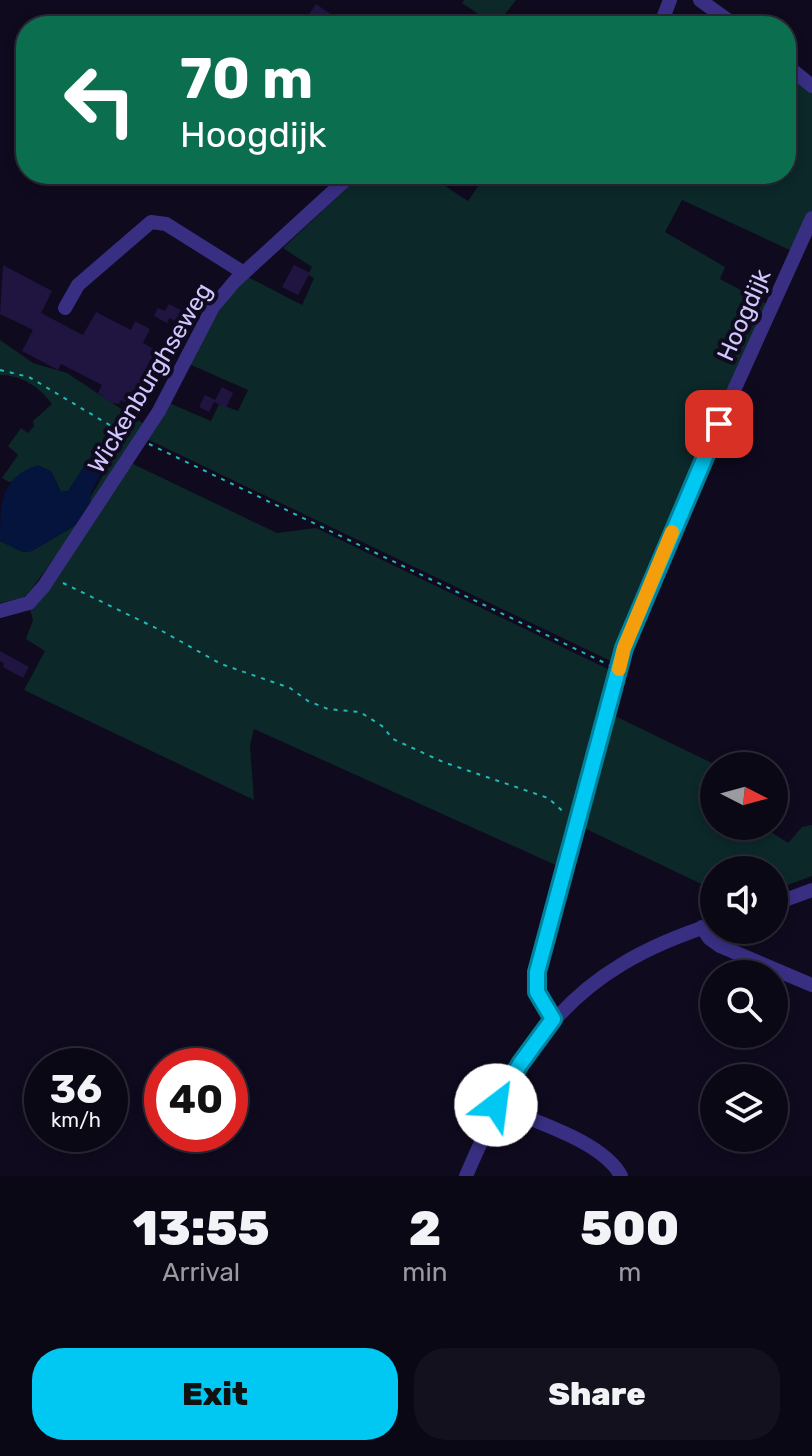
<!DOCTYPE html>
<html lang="en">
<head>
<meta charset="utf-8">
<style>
  body { margin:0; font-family:Rubik,sans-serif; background:#14111f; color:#f1f3f6; height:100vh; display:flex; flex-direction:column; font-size:30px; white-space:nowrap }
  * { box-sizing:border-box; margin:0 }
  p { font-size:26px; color:#9a9aa1 }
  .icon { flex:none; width:44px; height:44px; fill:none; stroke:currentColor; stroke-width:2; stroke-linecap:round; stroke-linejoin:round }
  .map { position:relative; height:1176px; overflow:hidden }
  .panel { display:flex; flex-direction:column; background:#0b0816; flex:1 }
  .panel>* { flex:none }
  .banner { position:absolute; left:16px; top:16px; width:780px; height:168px; border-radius:32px; box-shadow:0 4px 12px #0003,0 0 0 2px #2b2935; background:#0b6e4f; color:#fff; overflow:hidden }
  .needle { width:52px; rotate:96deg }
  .tools { position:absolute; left:700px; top:752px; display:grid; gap:16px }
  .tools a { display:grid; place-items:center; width:88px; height:88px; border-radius:50%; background:#0b0816; box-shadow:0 4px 12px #0003,0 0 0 2px #2b2935; font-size:40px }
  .speed { position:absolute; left:24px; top:1048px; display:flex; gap:16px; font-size:40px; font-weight:700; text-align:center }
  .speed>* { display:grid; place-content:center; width:104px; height:104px; border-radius:50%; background:#0b0816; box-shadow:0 4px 12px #0003,0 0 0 2px #2b2935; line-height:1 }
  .speed small { font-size:20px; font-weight:400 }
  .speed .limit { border:12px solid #d22; background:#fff; color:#111 }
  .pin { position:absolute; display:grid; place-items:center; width:68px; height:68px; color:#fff; margin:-34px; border-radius:16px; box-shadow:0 4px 12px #0006 }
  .me { position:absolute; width:88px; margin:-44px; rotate:30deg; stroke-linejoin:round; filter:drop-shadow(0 0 6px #0008) }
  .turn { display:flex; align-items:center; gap:28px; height:168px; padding:0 32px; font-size:36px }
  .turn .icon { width:104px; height:104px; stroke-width:2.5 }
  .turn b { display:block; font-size:56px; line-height:68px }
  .eta { display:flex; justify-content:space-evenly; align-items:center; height:136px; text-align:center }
  .eta b { font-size:48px; font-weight:800; line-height:56px }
  .cta { display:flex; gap:16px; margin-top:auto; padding:16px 32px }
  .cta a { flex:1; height:92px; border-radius:32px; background:#00c8f2; color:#111; font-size:32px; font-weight:800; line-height:92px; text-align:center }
  .cta a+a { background:#14111f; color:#f1f3f6 }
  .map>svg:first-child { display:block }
  .green { fill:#0c2829 }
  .water { fill:#04143d }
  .building { fill:#201441 }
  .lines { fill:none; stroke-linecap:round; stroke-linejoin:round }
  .path { stroke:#20b8ba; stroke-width:2; stroke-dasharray:4 6; stroke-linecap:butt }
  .minor { stroke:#382f83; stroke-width:14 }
  .route-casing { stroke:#00829d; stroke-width:20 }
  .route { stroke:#00c8f2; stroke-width:14 }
  .slow { stroke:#f59e0b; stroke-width:14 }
  .labels { text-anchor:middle; stroke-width:8; stroke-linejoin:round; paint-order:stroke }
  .street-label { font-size:24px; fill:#d1c7ff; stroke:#0f0a1e }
</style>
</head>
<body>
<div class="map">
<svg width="812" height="1176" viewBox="0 0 812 1176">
  <rect width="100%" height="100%" fill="#0f0a1e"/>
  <path class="green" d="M464 0H516L496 26 462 3Z
    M786 71 812 91V213L794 252 682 200 665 232 725 267 720 279 769 305 617 664 147 439 169 403 211 421 219 404 238 411 248 390 189 364 224 302 248 277 302 305 314 278 308 275 312 267 283 248 362 174H427L468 201 486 174H786Z
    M0 340 33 363 67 373 144 424 91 506 89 500 121 444 120 436 94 452 68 491 61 492 51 471 9 482 2 478 18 455 8 446 21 428 28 433 34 426 33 421 52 404C39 387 22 375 0 375Z
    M131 463 277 533 316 528 614 672 560 867 254 729 250 746 254 800 24 690 45 651 26 639 33 620 29 606Z
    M81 522 30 591 23 598 0 603V541L23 552 32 551Z
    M613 715 718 766H714V826H762L788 843 802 827 812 825V876L774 890V870H714V890L582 827Z"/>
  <path class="water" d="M111 433 120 436 121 444C112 460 86 488 91 506L81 522 32 551 23 552 0 541C0 505 0 477 38 465L51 471 61 492 68 491 87 461Z"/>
  <path class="building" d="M316 4 348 26H301Z
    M3 265 52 291 41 313 83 335 96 312 131 330 135 321 150 329 143 343 156 350 145 370 159 377 141 411 121 400 119 404 112 403 98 393 102 385 61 364 58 370 22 351 33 330 0 314Z
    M294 265 310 273 298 295 282 287Z
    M169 304 190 315 183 317 180 323 169 318 167 323 154 316 158 308 165 311Z
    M222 387 233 393 226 408 214 402 209 412 199 407 205 395 215 400Z
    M0 651 29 667 23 678 3 667 4 663 0 661Z"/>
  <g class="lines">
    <path class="path" d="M0 370 29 377 128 436
      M149 444 609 665
      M63 583 162 631 221 664 290 688 308 701 328 709 360 712 382 726 393 739 443 762 548 798 566 814"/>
    <path class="minor" d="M700 0 736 26
      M660 26 670 0
      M786 65 812 86
      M65 308 78 285 151 222 166 224 244 273
      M0 611 29 603 44 586 159 411 213 307 235 281 352 174
      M774 904 812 890
      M702 927 709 938 720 946 812 985
      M553 1019 537 992V972L624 648 706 452 812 218
      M496 1105C532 1121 603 1141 621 1176
      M466 1176C524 1042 569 970 714 924"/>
  </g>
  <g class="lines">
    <defs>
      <path id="route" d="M496 1105 520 1064 553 1019 537 992V972L624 648 719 424"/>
    </defs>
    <use href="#route" class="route-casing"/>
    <use href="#route" class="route"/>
    <path class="slow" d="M619 669 624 648 672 532"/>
  </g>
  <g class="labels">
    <g class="street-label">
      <text transform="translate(744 315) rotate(-66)" y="8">Hoogdijk</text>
      <text transform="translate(150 378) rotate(-59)" y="8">Wickenburghseweg</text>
    </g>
  </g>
</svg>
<div class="tools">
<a><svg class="needle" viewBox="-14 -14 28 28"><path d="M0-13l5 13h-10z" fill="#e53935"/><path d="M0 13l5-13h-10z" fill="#9a9aa1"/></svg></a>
<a><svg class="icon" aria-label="sound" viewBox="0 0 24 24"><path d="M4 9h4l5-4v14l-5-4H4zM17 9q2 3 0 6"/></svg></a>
<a><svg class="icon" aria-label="search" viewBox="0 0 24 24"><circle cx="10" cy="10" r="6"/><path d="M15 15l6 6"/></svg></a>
<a><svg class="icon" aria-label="layers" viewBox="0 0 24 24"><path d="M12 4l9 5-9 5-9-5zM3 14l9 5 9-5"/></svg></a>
</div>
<div class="speed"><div>36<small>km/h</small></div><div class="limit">40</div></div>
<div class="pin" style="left:719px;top:424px;background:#d93025"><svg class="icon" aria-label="arrive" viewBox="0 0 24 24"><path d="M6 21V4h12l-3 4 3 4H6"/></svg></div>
<svg class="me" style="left:496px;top:1105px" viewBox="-20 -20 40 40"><circle r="19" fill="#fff"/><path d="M0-13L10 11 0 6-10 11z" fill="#00c8f2"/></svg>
<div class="banner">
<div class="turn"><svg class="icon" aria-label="left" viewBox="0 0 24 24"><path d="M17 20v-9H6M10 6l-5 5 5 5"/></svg><div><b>70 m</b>Hoogdijk</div></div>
</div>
</div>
<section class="panel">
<div class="eta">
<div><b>13:55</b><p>Arrival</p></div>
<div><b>2</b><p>min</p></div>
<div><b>500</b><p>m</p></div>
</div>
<div class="cta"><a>Exit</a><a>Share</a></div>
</section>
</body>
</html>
